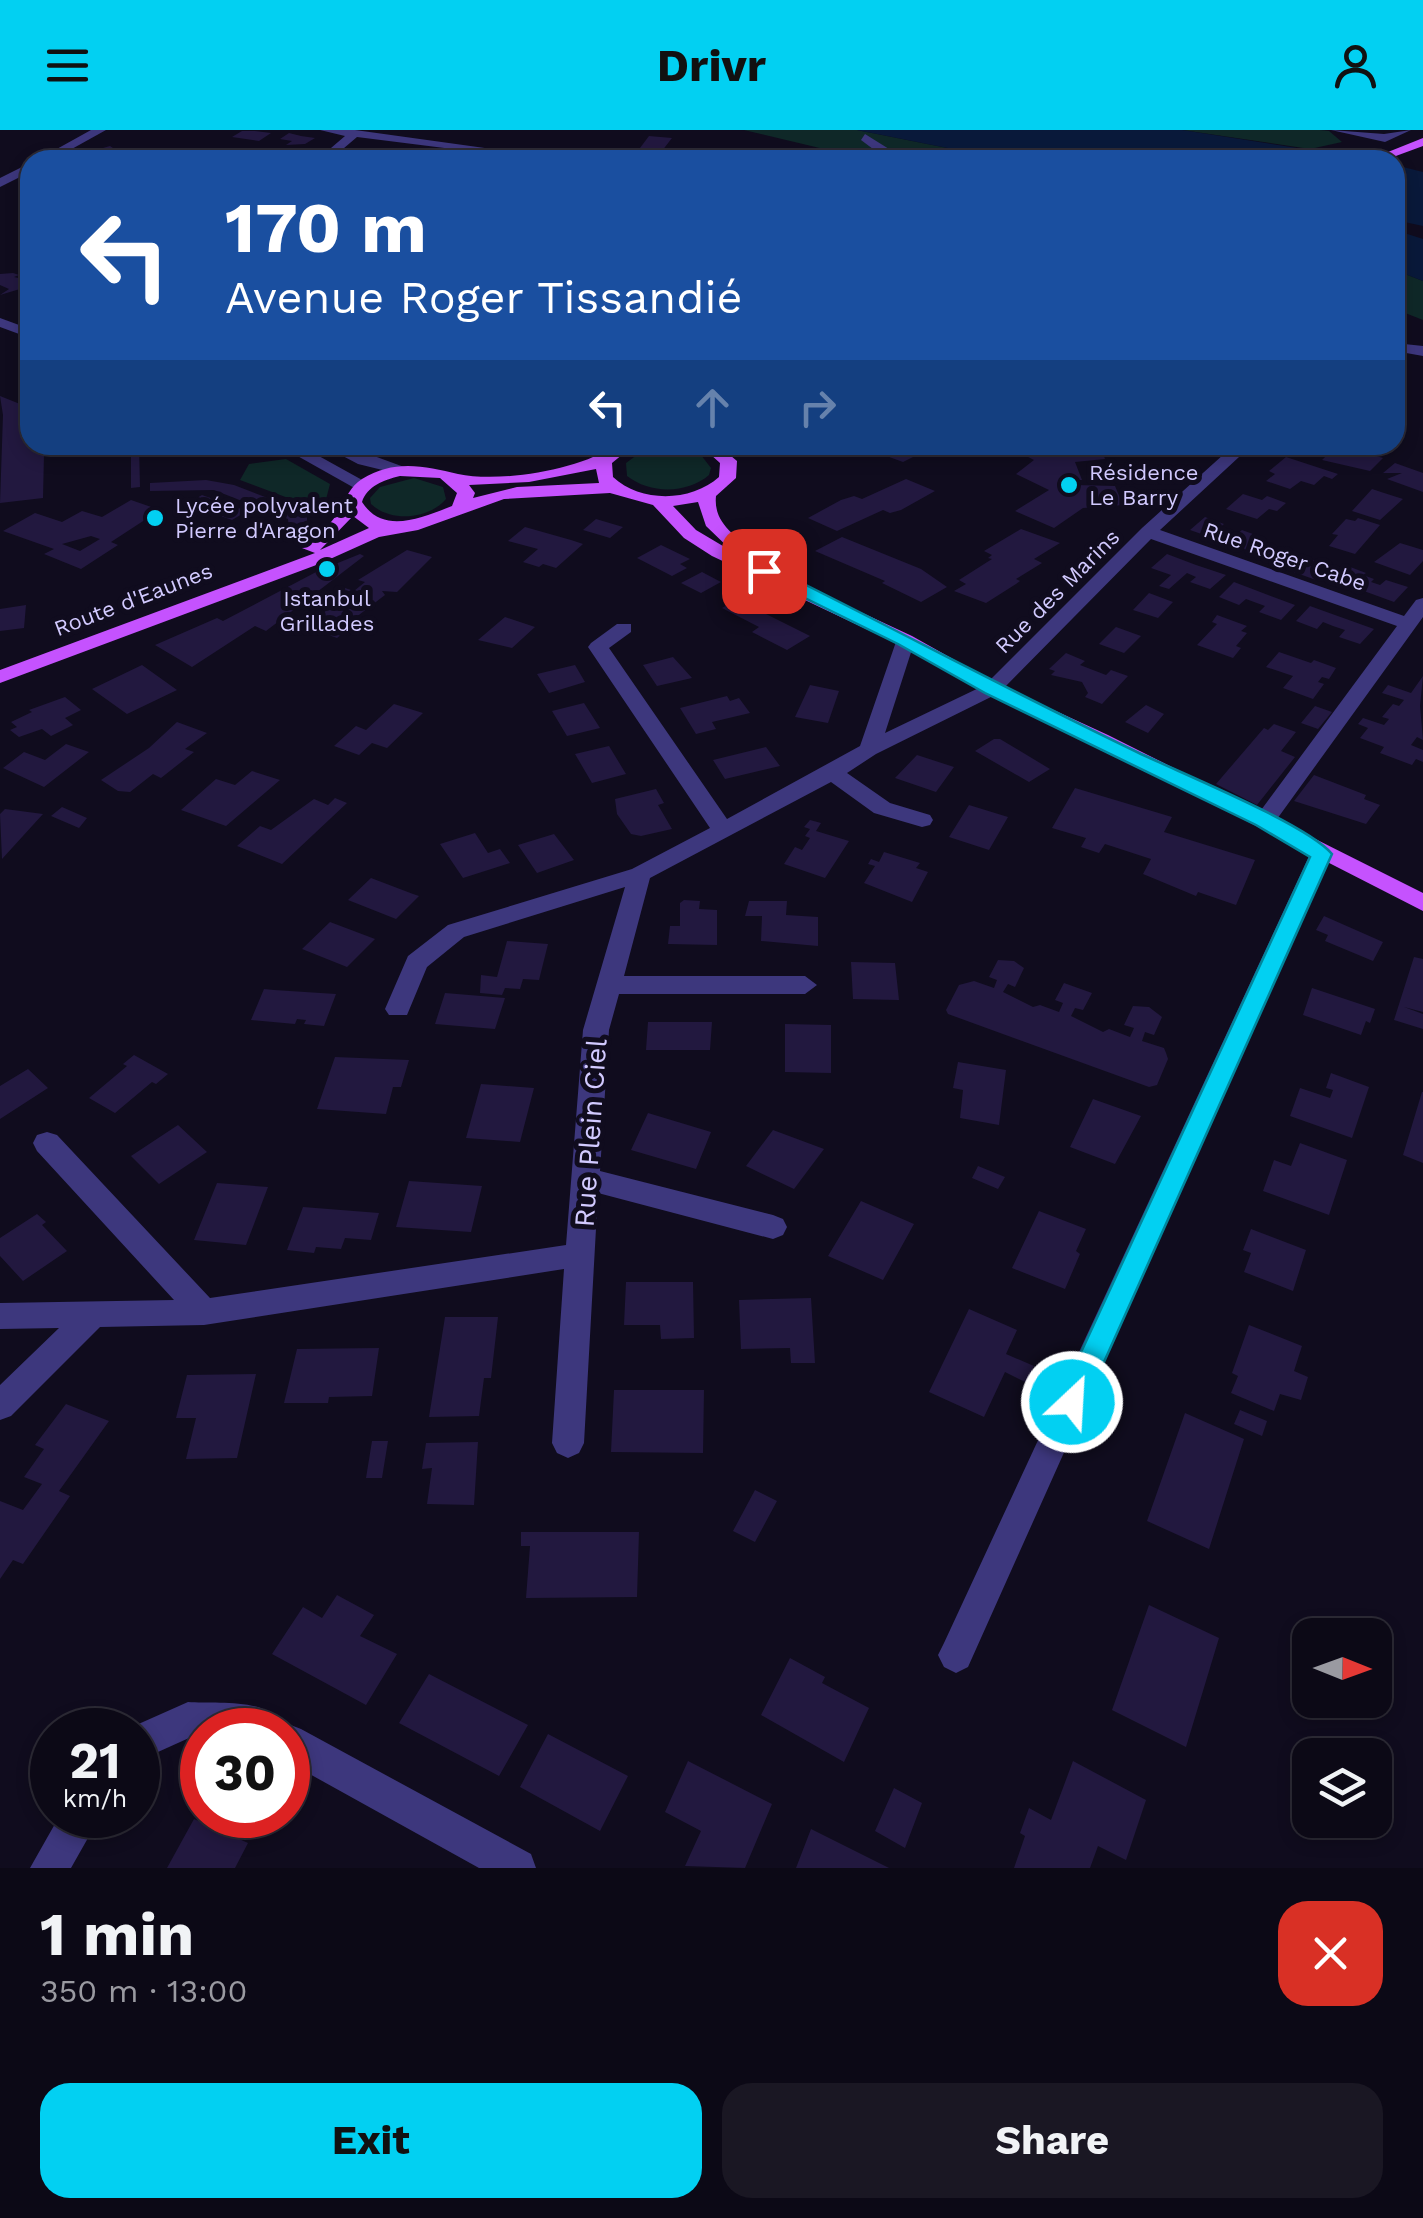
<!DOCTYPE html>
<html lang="en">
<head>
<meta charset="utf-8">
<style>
  body { margin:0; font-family:"Work Sans",sans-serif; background:#1a1723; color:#f1f3f6; height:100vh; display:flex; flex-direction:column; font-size:38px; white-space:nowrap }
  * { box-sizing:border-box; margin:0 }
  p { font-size:32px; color:#9a9aa1 }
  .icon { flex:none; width:55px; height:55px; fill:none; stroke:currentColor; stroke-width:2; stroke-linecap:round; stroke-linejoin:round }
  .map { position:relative; height:1738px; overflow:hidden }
  .details { display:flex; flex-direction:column; background:#0c0916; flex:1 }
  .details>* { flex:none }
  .banner { position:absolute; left:20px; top:20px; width:1385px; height:305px; border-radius:30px; box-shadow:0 5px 15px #0003,0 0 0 2px #2c2a35; background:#1a4fa0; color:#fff; overflow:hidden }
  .needle { width:65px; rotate:91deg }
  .fabs { position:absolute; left:1292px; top:1488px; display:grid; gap:20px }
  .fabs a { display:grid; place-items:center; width:100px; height:100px; border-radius:20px; background:#0c0916; box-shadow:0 5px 15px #0003,0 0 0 2px #2c2a35; font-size:50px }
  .speed { position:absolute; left:30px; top:1578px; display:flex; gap:20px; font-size:50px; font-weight:700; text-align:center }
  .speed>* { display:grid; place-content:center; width:130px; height:130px; border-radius:50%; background:#0c0916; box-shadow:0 5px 15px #0003,0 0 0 2px #2c2a35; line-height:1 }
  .speed small { font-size:25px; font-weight:400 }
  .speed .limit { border:15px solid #d22; background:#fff; color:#111 }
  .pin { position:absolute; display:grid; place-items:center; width:85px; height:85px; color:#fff; margin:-42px; border-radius:20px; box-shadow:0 5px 15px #0006 }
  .me { position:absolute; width:110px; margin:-55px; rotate:25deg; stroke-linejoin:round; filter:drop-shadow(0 0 8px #0008) }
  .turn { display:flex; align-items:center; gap:35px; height:210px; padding:0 40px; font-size:45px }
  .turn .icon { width:130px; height:130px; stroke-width:2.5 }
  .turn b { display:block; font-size:70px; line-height:85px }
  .lanes { display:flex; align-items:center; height:95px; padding:0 40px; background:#0003; justify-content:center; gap:50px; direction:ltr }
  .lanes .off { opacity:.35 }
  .round { display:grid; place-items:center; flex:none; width:105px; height:105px; border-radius:30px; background:#1a1723 }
  .overview { display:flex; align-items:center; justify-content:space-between; height:170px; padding:0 40px }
  h1 { font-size:60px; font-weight:700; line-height:75px }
  .cta { display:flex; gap:20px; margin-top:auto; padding:20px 40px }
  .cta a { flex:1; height:115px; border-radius:30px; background:#02d0f2; color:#111; font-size:40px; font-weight:700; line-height:115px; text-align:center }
  .cta a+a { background:#1a1723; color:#f1f3f6 }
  header { display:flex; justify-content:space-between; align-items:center; height:130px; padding:0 40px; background:#02d0f2; color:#111; font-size:45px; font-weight:700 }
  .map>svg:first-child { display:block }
  .green { fill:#0f2828 }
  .water { fill:#09193a }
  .building { fill:#22183f; fill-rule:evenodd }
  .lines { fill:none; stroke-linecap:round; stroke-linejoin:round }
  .minor { fill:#3d377d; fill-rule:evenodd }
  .major { fill:#c552fe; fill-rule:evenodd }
  .route { fill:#02d0f2; stroke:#01879d; stroke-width:2.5 }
  .poi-dot { fill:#02d0f2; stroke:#100c1e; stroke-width:4 }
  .labels { text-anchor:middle; stroke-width:10; stroke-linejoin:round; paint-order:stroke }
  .far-poi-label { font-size:22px; fill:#d2caff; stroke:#100c1e; text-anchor:start }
  .far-street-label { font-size:22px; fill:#d2caff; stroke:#100c1e }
  .street-label { font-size:28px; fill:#d2caff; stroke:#100c1e }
</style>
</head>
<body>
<header><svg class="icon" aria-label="menu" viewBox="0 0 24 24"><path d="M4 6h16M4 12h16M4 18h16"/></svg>Drivr<svg class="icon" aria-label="person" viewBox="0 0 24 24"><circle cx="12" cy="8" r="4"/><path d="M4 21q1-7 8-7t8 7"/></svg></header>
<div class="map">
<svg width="1423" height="1738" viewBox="0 0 1423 1738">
  <rect width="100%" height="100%" fill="#100c1e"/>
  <path class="green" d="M744 0H857L1008 30H893L849 25Z
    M1182 0H1320L1329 1 1342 12 1310 19Z
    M1395 140 1423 151V190L1395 179Z
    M666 317 701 325 711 338 709 345C687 364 650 364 627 346L626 333 641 322Z
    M286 329 330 354 323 381 240 350 249 334Z
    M414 348 443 357 446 369C429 389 391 393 371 374L370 368 380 357Z"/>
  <path class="water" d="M857 0H1182L1374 30H1008Z
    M1395 35 1423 42V96L1395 90Z
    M1395 100 1423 109V151L1395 140Z"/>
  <path class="building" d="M242 1H255L271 3 259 11 232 7Z
    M289 3 301 6 315 8 305 14 286 15 292 11 280 9Z
    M649 6 672 8 655 30H631Z
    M110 16 119 22 109 27 75 26Z
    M13 143 19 145 14 147 30 151V156L0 165 9 159 0 155V144Z
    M0 266 30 278V315H97L44 324 43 368 0 373 3 285Z
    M131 315H139L140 357 131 358Z
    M856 315H912L925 321 903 332Z
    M1005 315H1100L1105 329 1075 332 1082 350H1073L1075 355 1115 356 1123 375 1083 378 1054 398 1015 381 1049 360 1016 344 1034 330Z
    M1297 315H1341L1383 328 1370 341 1322 330 1327 325Z
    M1286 327 1338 344 1332 349 1324 346 1314 355 1301 351 1290 359 1266 351 1275 344 1269 341Z
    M1395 333 1423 343V362L1387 349 1402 343H1383Z
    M906 349 935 361 901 380 890 383 883 380 837 401 808 388 841 370 854 366 862 369Z
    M206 350 234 355 296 379 307 387V396L297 409 282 405 289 399 288 389 214 360 150 361V353Z
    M1372 359 1381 362 1403 369 1380 390 1352 381Z
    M1243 364 1262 370 1267 366 1286 373 1277 381 1269 379 1257 389 1226 379Z
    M202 365 247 381 232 390 187 374Z
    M131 370 160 380 111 412 118 415 81 439 44 424 54 419 3 401 35 383 62 392 82 381 102 387ZM91 406 100 409 80 421 62 414Z
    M1205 387 1224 394 1218 399 1236 405 1242 400 1261 407 1247 420 1190 400Z
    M1358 388 1380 395 1355 424 1329 416 1338 405 1332 404 1346 389 1355 391Z
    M596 389 623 397 610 408 583 400Z
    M525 397 571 410 583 414 556 438 543 434 539 437 523 432 538 419 508 411Z
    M1021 399 1060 413 1034 429 1042 433 1016 449 1020 451 1016 454 986 473 954 461 966 454 959 450 992 429 988 428 992 425 984 421Z
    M842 407 921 439 947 457 921 472 882 453 885 451 815 421Z
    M1400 413 1423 420V431L1410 445 1374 432Z
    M661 415 690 429 680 434 687 438 672 446 637 428Z
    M1269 415 1290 422 1284 427 1304 434 1310 429 1330 436 1316 450 1255 428Z
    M407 420 432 427 397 462 382 461 385 465 351 491 357 492 337 508 303 496 338 473 330 470 345 458 354 461 365 452 358 450Z
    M360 424 364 426 266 501 255 496 192 537 155 515 217 488 223 491 318 441Z
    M1167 424 1196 435 1226 445 1210 459 1190 452 1196 447 1187 443 1169 459 1159 456 1171 445 1151 438Z
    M1345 435 1366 443 1363 445 1374 449 1371 452 1380 455 1386 450 1408 457 1394 472 1331 449Z
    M702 442 721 452 701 463 681 453Z
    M1234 452 1255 460 1295 475 1281 490 1259 482 1265 476 1246 469 1239 475 1219 467Z
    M1149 463 1173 472 1158 488 1133 480Z
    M743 466 754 468 769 479 764 483 810 506 787 520 752 502 759 497 722 478Z
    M26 475 24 498 0 501V479Z
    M1310 476 1321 480 1374 499 1360 514 1339 507 1345 500 1333 496 1323 492 1317 499 1296 491Z
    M1217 485 1247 496 1241 501 1247 503 1236 516 1241 518 1233 528 1197 515 1217 494 1212 492Z
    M505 487 535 497 512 518 478 510Z
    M1116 497 1141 506 1124 523 1099 514Z
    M1279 522 1311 533 1314 530 1336 538 1329 549 1322 547 1318 552 1324 554 1313 569 1283 558 1293 546 1266 537Z
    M1066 523 1085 531 1080 535 1106 545 1111 540 1128 546 1102 574 1085 567 1088 563 1082 552 1051 545 1055 541 1049 539Z
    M673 527 692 548 657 556 643 535Z
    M142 535 177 560 127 584 92 559Z
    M575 535 585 552 549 563 537 544Z
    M1423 546 1420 576 1423 610 1417 607 1411 615 1423 620V632L1416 629 1412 635 1380 623 1384 617 1360 608 1368 598 1358 594 1363 588 1384 595 1389 589 1382 587 1393 574 1399 576 1404 570 1382 563 1388 555 1411 563Z
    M810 555 839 561 828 593 795 587Z
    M727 566 730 571 739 568 750 583 712 592 716 599 696 604 680 578Z
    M65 567 81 580 65 588 73 595 51 606 42 599 19 607 10 600 17 597 11 592 32 582 29 580Z
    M584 573 600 598 567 606 552 581Z
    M394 574 423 583 387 618 372 613 359 625 334 616 356 596 366 600Z
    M1146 575 1164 584 1148 603 1125 592Z
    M1315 576 1332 582 1318 599 1301 593Z
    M177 592 207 603 185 619 194 622 161 648 153 644 130 662 118 661 101 650 149 618Z
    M1274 594 1296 602 1281 621 1295 627 1257 675 1216 654 1264 598 1268 600Z
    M994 609H1000L1050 639 1029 652 975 621Z
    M66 614 89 622 44 657 3 638 24 622 45 630Z
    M609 616 626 644 592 653 575 624Z
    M766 617 780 636 725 649 713 630Z
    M917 625 954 637 936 662 895 648Z
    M252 641 280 650 226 696 181 680 216 649 235 655Z
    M1314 645 1366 665 1364 669 1380 675 1366 694 1294 671Z
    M1075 658 1172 687 1164 702 1255 730 1236 775 1198 762 1196 766 1143 744 1151 729 1105 714 1099 723 1081 717 1086 708 1052 698Z
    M656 659 664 673 658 675 672 699 641 706 631 704 617 684 615 669Z
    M335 668 347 673 282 734 237 716 260 696 271 700 314 669 328 675Z
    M969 675 1008 687 989 720 949 707Z
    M62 677 87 688 79 698 51 686Z
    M5 679 43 684 2 729 0 684Z
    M810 690 821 693 816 701 849 711 825 748 784 734 795 717 802 720 810 708 805 706 810 699 804 697Z
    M475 703 488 723 500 719 510 733 463 748 440 714Z
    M554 704 574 730 537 743 518 715Z
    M884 722 920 733 916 738 928 742 912 772 864 753 875 736 868 734 871 729 879 732Z
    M371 748 413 764 419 766 396 789 348 770Z
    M684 770 700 771 699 779 717 780V815L668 814 670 796H680V773Z
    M749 771H787L786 785 818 787V816L761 811 762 786H745Z
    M1324 786 1383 812 1373 831 1325 811 1328 805 1316 800Z
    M330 792 375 809 347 837 302 819Z
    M507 811 548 814 539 850 523 849 520 859 505 858 502 865 480 863 481 845 497 847Z
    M1414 827 1423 829V882L1404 877 1423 884V899L1394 890Z
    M998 830 1014 831 1024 838 1015 857 1008 854 1003 862 1033 877 1040 875 1059 882 1063 873 1055 870 1064 853 1092 863 1083 880 1075 878 1071 886 1103 902 1109 899 1130 907 1134 898 1124 895 1133 876 1149 877 1162 887 1154 905 1145 902 1142 911 1164 918 1166 923 1168 929 1157 955 1149 957 948 884 946 880 959 855 974 851 994 858 997 850 989 847Z
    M851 832 895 833 899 870 853 869Z
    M1312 858 1375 879 1370 893 1366 891 1361 905 1303 885Z
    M264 859 274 860 336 864 324 896 304 894 306 890 297 889 295 894 251 890Z
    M445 863 505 868 495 899 435 894Z
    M648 892H712L710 920H646Z
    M785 894 831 895V943L785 942Z
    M134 925 168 944 156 954 152 952 115 983 89 968 127 936 123 934Z
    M335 927 409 930 401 957H393L386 984 317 979Z
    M958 932 1006 940 999 995 960 988 963 960 953 958Z
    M28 939 48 958 0 989V956Z
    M1331 943 1369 957 1352 1008 1290 986 1300 958 1330 968 1333 960 1326 958Z
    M481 954 534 958 520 1012 466 1008Z
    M1422 962H1423V1033L1403 1025Z
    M1093 969 1141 986 1115 1034 1070 1017Z
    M648 983 711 1002 696 1039 631 1020Z
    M178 995 207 1022 159 1054 131 1026Z
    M773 1000 824 1019 794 1059 746 1036Z
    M1300 1013 1347 1030 1329 1085 1263 1061 1274 1030 1291 1036Z
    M978 1036 1005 1047 998 1059 972 1048Z
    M409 1051 482 1056 471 1102 396 1097Z
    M217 1053 268 1057 246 1115 194 1110Z
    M861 1071 914 1094 883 1150 828 1126Z
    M303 1077 379 1083 371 1110 345 1108 341 1119 316 1117 314 1123 287 1120Z
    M1039 1081 1086 1099 1076 1121 1080 1124 1065 1159 1012 1138Z
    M37 1084 46 1092 42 1095 67 1121 23 1151 0 1126V1108Z
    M1251 1099 1306 1120 1293 1161 1244 1142 1251 1123 1243 1120Z
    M626 1152H693L694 1208 661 1209 660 1195H624Z
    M811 1168 815 1233H791L790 1218 741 1219 739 1170Z
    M969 1179 1017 1200 1006 1224 1034 1236 1027 1253 1005 1242 984 1287 929 1262Z
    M445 1187H498L491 1248H484L479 1286 429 1287Z
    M1249 1195 1302 1216 1294 1241 1308 1247 1301 1270 1280 1264 1274 1281 1231 1263 1238 1246 1232 1243Z
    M379 1218 372 1266 329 1267 328 1273H284L297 1219Z
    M256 1244 237 1328 186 1329 196 1288H176L187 1245Z
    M614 1260H704L703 1323 611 1322Z
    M66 1274 109 1291 59 1361 70 1366 23 1434 13 1430 0 1449V1371L23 1380 42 1354 24 1347 44 1319 35 1315Z
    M1240 1280 1267 1291 1262 1306 1234 1294Z
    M1185 1283 1244 1309 1209 1419 1147 1391Z
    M372 1311H388L382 1348H366Z
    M478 1312 474 1375 427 1374 432 1338 422 1339 426 1313Z
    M755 1360 777 1371 755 1412 733 1401Z
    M521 1402H639L637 1467 526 1468 530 1416H521Z
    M337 1465 374 1485 360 1506 397 1524 366 1575 272 1524 303 1477 322 1488Z
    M1149 1475 1219 1508 1186 1617 1112 1580Z
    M790 1528 825 1547 822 1553 869 1578 844 1632 761 1585Z
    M429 1544 528 1595 499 1646 399 1593Z
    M548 1604 628 1646 600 1701 520 1657Z
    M688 1631 772 1674 745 1738 685 1736 701 1701 665 1682Z
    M1073 1631 1146 1670 1126 1730 1098 1716 1090 1738H1014L1025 1706 1020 1703 1029 1678 1051 1690Z
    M894 1658 922 1673 905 1718 875 1701Z
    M194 1689 248 1713 235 1738H167Z
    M811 1699 889 1738H796Z"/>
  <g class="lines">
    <path class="minor" d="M91 0H106L52 30H37Z
      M320 0H355L529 24 523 28 357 7 330 30H317L345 6Z
      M1331 0 1384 4 1411 0 1385 12Z
      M865 4 889 19 930 30 881 25 861 10Z
      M30 33V42L0 57V48Z
      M0 188 30 199V208L0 197Z
      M1395 213 1423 216V226L1395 221Z
      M278 315H299L373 356 358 360Z
      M322 315H344L415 341 407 346 358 334Z
      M1234 315H1252L1160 400 1404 486 1416 470 1423 468V487L1272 696 1264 698 1253 691 1397 496 1151 409 999 563 876 624 847 643 890 673 930 685 933 690 930 695 922 697 874 683 831 652 650 748 624 846H805L817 855 805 864H619L609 900 600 1041 773 1085 783 1089 787 1097 783 1105 773 1109 598 1063 584 1313 579 1323 568 1328 557 1323 552 1313 564 1139 204 1195 100 1197 11 1286 0 1290V1255L59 1198 0 1199V1173L174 1170 37 1021 33 1013 37 1005 47 1002 57 1005 210 1168 566 1115 583 900 625 757 464 807 427 837 407 885H389L385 879 408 826 448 795 632 739 710 698 588 517 591 513 617 494H631V502L609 518 727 689 860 616 898 506 905 504 915 510 885 603 985 555 1142 398Z
      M1321 717 1332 724 968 1537 956 1543 944 1537 938 1525 944 1513 1310 724Z
      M188 1572C214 1574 271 1567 282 1596L288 1594 301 1599 531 1724 536 1738H479L288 1632V1600H202V1609L189 1608 138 1631V1600H125Z
      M60 1685H101L71 1738H30Z"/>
    <path class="major" d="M1423 8V16L1385 30H1368Z
      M615 315H634L612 333 613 347C641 373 691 372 719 347L720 333 700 315H718L737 331 736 348 716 366C713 394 737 407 756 423L759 427 753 432 912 506 999 555 1108 605 1423 763V781L1094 613 985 563 898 514 712 426 684 408 653 375 610 363 504 369 418 400 379 407 319 434 0 553V540L315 423 302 418C311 409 322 402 331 392 343 379 346 359 362 349 394 329 425 336 458 344 500 353 581 340 615 315ZM596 339 599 353 517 357 473 368 475 363 469 355 529 352ZM400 346 440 348 457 363 452 376C421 388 383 405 362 372 367 356 384 350 400 346ZM698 372 706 396 733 422 696 400 673 376ZM353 386 369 398 320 420Z"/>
  </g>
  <path class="route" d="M758 437H770C893 498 1014 563 1137 622 1178 642 1307 694 1332 724L1082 1281 1072 1285 1062 1281 1058 1272 1310 727 1256 695 985 563 898 514 758 445Z"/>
  <g class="poi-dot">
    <circle cx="1069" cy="355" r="10"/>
    <circle cx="155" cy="388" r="10"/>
    <circle cx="327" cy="439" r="10"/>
  </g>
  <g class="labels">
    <g class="far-poi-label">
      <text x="1089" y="350">Résidence<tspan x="1089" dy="25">Le Barry</tspan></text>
      <text x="175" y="383">Lycée polyvalent<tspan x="175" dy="25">Pierre d'Aragon</tspan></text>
      <text x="327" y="476" text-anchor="middle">Istanbul<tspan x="327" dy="25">Grillades</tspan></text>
    </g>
    <g class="far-street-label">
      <text transform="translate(1285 426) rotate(19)" y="8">Rue Roger Cabe</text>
      <text transform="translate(1057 461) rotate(-45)" y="8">Rue des Marins</text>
      <text transform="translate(133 469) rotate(-21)" y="8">Route d'Eaunes</text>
    </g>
    <g class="street-label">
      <text transform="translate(590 1003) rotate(-86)" y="10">Rue Plein Ciel</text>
    </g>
  </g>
</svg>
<div class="fabs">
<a><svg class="needle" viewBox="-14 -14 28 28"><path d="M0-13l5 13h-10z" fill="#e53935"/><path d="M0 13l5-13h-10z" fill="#9a9aa1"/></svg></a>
<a><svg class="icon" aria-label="layers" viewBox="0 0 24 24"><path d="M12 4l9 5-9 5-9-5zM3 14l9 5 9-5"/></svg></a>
</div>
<div class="speed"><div>21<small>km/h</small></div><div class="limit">30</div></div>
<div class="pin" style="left:764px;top:441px;background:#d93025"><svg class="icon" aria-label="arrive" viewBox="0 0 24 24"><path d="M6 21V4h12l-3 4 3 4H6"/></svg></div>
<svg class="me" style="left:1072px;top:1272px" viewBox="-20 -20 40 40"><circle r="17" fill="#02d0f2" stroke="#fff" stroke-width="3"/><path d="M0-11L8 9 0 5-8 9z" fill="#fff"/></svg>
<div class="banner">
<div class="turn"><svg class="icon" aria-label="left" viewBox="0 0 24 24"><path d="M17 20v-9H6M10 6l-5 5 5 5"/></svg><div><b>170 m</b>Avenue Roger Tissandié</div></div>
<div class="lanes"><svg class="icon" aria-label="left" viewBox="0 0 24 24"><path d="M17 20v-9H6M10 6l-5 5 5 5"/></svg><svg class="icon off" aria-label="ahead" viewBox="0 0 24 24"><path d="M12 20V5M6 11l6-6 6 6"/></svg><svg class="icon off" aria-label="right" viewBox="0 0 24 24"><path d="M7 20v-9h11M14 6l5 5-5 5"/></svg></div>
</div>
</div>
<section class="details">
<div class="overview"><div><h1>1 min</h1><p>350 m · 13:00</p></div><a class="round" style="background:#d93025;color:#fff"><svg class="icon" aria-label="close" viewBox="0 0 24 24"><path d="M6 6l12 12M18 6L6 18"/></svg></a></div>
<div class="cta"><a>Exit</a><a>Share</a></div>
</section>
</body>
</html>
